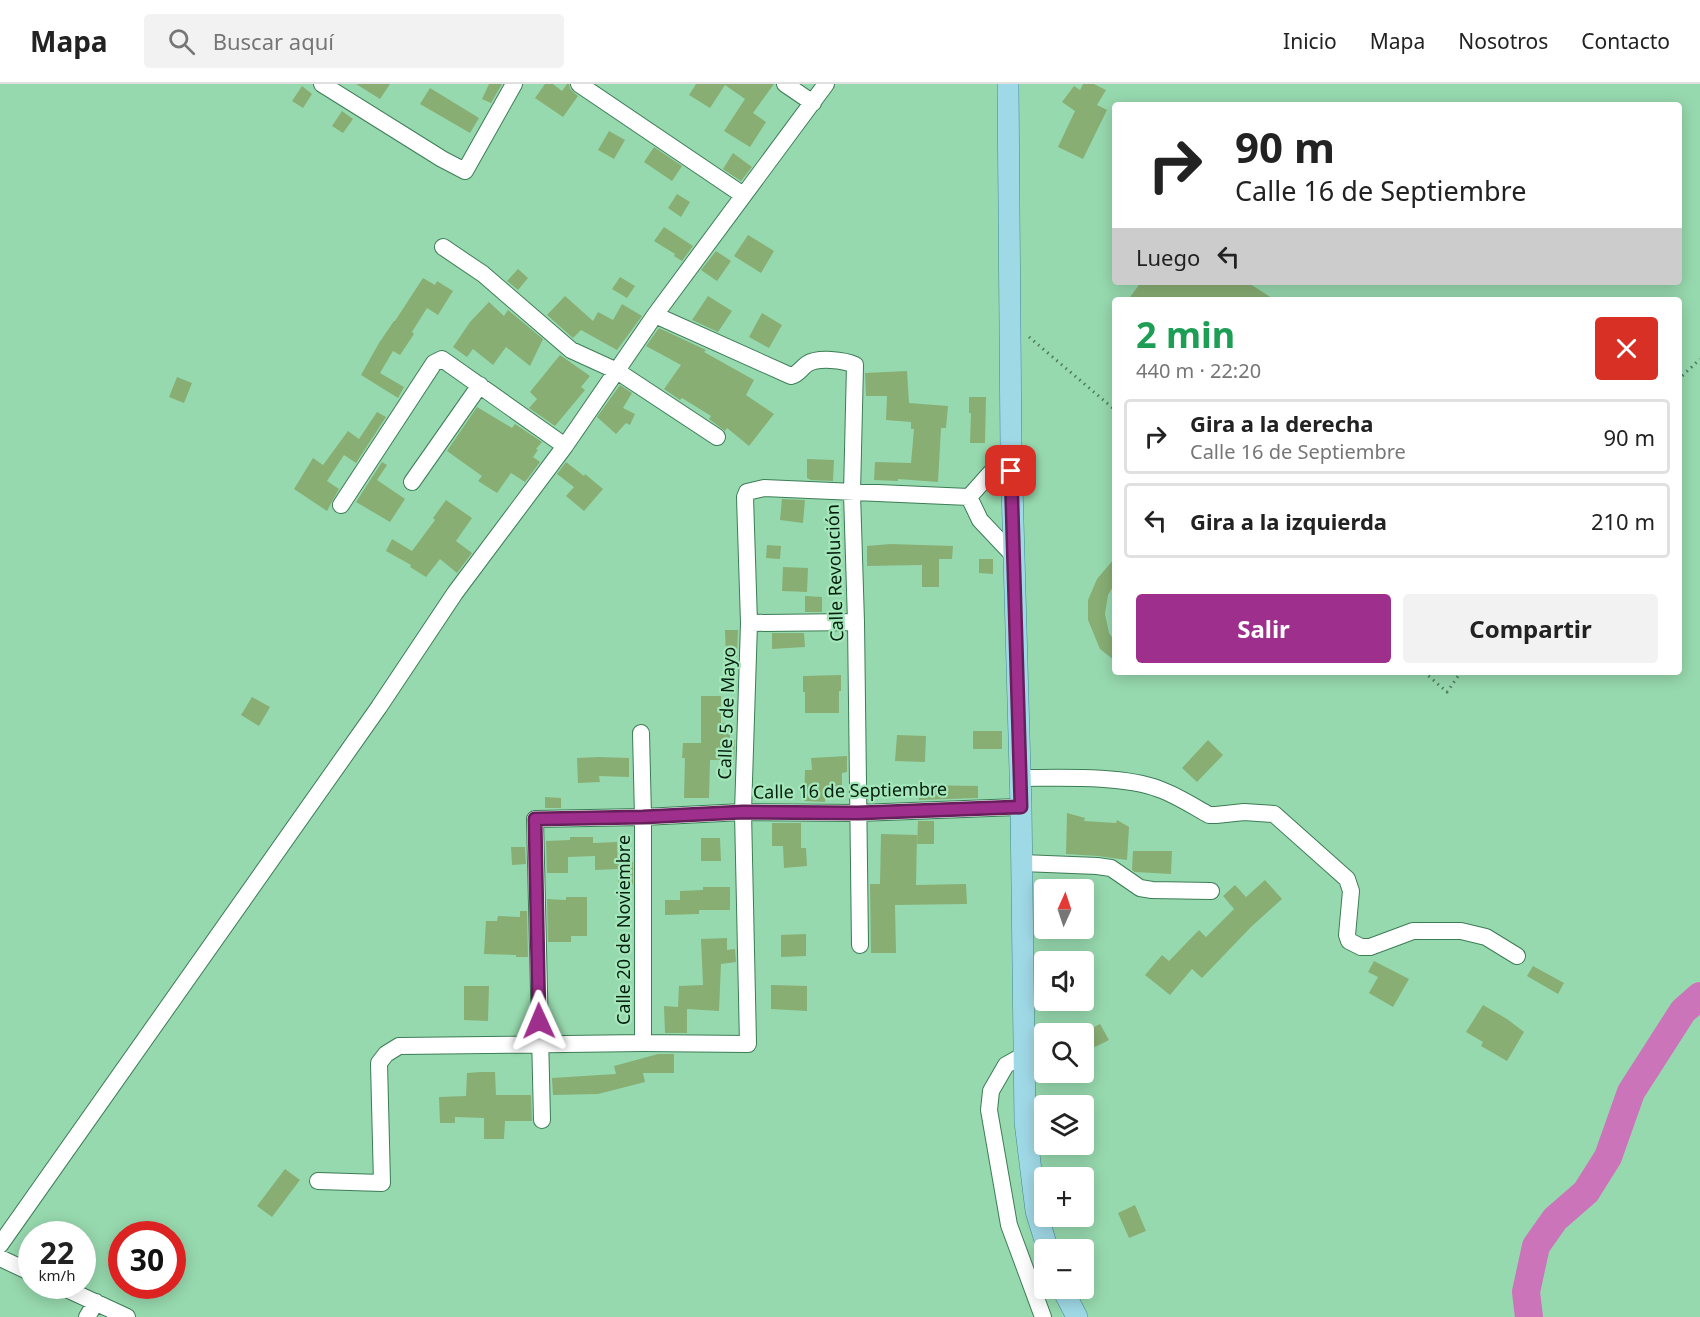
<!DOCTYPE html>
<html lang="es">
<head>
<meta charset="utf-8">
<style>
  body { margin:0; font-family:"Noto Sans",sans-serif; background:#f2f2f2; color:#222; height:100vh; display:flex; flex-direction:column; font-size:22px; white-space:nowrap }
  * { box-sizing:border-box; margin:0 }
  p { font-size:20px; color:#767676 }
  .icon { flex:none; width:33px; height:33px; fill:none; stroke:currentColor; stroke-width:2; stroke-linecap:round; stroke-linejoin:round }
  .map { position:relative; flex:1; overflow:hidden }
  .panel { position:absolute; left:1112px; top:213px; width:570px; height:378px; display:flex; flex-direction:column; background:#fff; border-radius:6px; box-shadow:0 3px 15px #0003 }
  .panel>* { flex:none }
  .hud { position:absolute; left:1112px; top:18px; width:570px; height:183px; border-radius:6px; box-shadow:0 3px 15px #0003; background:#fff; color:#222; overflow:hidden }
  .needle { width:39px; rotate:3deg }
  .buttons { position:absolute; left:1034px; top:795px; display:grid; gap:12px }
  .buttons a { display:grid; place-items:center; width:60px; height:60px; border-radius:6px; background:#fff; box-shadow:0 3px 15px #0003; font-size:30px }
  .speed { position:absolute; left:18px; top:1137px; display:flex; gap:12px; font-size:30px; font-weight:700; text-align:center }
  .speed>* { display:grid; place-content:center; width:78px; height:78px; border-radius:50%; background:#fff; box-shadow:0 3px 15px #0003; line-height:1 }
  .speed small { font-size:15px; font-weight:400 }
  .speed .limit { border:9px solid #d22; background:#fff; color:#111 }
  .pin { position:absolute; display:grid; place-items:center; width:51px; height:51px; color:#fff; margin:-26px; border-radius:12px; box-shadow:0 3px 9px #0006 }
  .me { position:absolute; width:66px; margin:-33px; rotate:359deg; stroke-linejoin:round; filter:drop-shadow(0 0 4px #0008) }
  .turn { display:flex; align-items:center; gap:21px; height:126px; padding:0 24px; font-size:27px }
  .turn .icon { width:78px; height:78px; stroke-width:2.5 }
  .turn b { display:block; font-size:42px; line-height:51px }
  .then { display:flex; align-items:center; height:57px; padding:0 24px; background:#0003; gap:12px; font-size:22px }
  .round { display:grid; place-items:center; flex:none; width:63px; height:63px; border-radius:6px; background:#f2f2f2 }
  .overview { display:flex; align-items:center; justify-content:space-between; height:102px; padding:0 24px }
  h1 { font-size:36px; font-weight:700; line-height:45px; color:#1e9e55 }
  .action { display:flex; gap:12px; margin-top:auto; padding:12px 24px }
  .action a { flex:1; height:69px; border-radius:6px; background:#9f2f8d; color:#fff; font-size:24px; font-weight:700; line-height:69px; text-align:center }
  .action a+a { background:#f2f2f2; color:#222 }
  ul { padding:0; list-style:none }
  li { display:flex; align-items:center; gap:18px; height:75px; margin:0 12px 9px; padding:0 12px; border:3px solid #e0e0e0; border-radius:6px }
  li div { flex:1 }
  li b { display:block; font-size:22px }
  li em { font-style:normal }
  header { display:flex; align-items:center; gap:36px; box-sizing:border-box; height:84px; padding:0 30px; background:#fff; border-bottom:2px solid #e0e0e0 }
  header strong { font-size:28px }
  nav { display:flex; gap:33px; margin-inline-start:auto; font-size:21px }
  .search { width:420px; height:54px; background:#f2f2f2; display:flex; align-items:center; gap:15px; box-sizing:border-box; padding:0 21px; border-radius:6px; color:#767676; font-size:22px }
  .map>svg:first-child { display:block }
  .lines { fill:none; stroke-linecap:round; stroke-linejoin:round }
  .river { stroke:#cc74ba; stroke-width:28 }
  .building { fill:#88ae74 }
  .minor-casing { stroke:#3c7d56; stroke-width:18 }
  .major-casing { stroke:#408890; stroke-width:22 }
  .path { stroke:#4d7b5d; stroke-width:3; stroke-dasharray:1.5 4.5; stroke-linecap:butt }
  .minor { stroke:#fff; stroke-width:16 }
  .major { stroke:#a0d9e6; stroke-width:21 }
  .route-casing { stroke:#671f5c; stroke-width:15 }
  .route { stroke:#9f2f8d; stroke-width:10 }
  .labels { text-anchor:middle; stroke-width:4.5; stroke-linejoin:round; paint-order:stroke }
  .street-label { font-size:18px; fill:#041f0f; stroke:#a4e7ba }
</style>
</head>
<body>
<header>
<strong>Mapa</strong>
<div class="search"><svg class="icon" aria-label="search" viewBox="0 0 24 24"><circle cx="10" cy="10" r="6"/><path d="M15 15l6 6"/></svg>Buscar aquí</div>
<nav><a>Inicio</a><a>Mapa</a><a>Nosotros</a><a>Contacto</a></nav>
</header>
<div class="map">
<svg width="1700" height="1233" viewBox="0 0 1700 1233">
  <rect width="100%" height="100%" fill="#97d9ae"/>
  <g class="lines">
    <path class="river" d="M1529 1233 1526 1208 1536 1162 1555 1135 1586 1108 1608 1073 1631 1008 1683 927 1700 912"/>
  </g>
  <path class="building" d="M356 0H390L380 15Z
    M489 0H502L491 19 482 15Z
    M545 0H553L562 7 567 0H569L570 5 578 12 563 33 535 14Z
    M696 0H774L753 29 766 38 750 63 724 47 745 15 725 1 710 24 689 11Z
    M1083 0H1094L1106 6 1097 21 1107 26 1083 75 1058 63 1075 27 1062 18 1074 2 1080 6Z
    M302 2 312 10 303 24 292 17Z
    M430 4 479 34 470 49 420 20Z
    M342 27 353 35 343 49 332 42Z
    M609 47 625 56 614 75 598 66Z
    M654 63 682 82 672 97 644 78Z
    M733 69 752 83 741 97 723 85Z
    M677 110 690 118 681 133 668 124Z
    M664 143 693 162 682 177 674 172 675 170 654 157Z
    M748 151 774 167 761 189 734 172Z
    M716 167 731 177 717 197 701 186Z
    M518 185 528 194 518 206 507 197Z
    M620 193 635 202 627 214 612 205Z
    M423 194 435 201 437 197 453 207 438 231 427 224 412 248 414 250 400 271 393 267 380 289 404 303 398 314 361 291 379 259 394 237H395Z
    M1141 198H1247L1275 216H1128Z
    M565 212 593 237 598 228 613 236 622 220 642 232 617 266 581 246 573 254 547 231Z
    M708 212 732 227 718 248 692 236Z
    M489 218 504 232 508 226 543 255 530 282 506 263 493 281 473 265 467 273 453 263 470 238Z
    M762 229 782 241 769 264 749 253Z
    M659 244 706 266 704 268 754 296 746 311 774 330 749 362 727 344 725 347 709 335 711 332 682 314 680 316 664 305 681 281 646 262Z
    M560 271 590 292 581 303 585 306 555 342 529 324 537 315 530 308Z
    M907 287 909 319 948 322 946 344H941L938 398 898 395V397L874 396 875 378 911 379 914 345H911V338L886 336 887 312H866L865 289Z
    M177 293 192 299 184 319 169 313Z
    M620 301 632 309 623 324 635 330 630 341 626 339 616 350 597 333Z
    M969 313H986L985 359H970L971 329H969Z
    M477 323 512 344 515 340 542 358 536 365 538 366 533 373 540 378 525 398 511 389 497 409 478 397 482 392 447 367Z
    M377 328 386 333 356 379 344 371 327 397 339 405 327 427 294 405 313 374 323 381 348 347 359 355Z
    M807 375 834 376 833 397 811 396 807 394Z
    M382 378 387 381 377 396 405 415 390 438 356 418Z
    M566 378 584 392 585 390 603 405 584 427 566 412 574 403 557 390Z
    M782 415 805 416 803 439 780 436Z
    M446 416 472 434 456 457 472 469 457 489 440 475 426 493 410 483 411 481 386 467 392 455 412 467 435 436 433 434Z
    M890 460 953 462 952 475H939V503H922V481L867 482V462Z
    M767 461 781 462 780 475 766 474Z
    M979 475H993V490L979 489Z
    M1114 475V501L1108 511 1105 530 1109 549 1114 556V576L1100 565 1088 536V516L1097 495Z
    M783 483 808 484 807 508 782 507Z
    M805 512 822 513V528H805Z
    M725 546H738L737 573 726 574Z
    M772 549H804L805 563 772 565Z
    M841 591V607H839V629H805V608H803V592Z
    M701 612H721V639H730V656H735L734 676H710L709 714H684L685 674H682L683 659H701Z
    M252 613 270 623 259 642 241 631Z
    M973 647H1002V665H973Z
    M897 651 926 652 925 678 895 677Z
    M1208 656 1223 671 1197 698 1182 684Z
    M847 672V688L842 689V703H826L825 718 804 717 805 686H812L811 674Z
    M599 673 629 674V693L599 692 600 698 578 699 577 674Z
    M919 701 978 702V714L919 716Z
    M545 713 561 714V724H545Z
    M1067 729 1085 734 1084 737 1116 739 1117 736 1129 743 1127 776 1098 772 1066 770Z
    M918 737H934V760H917Z
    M772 739H801V764H806L807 782 784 784 783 762H772Z
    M881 750 917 751 916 801 966 800 967 820 895 821 896 869H871L870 800H880Z
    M570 753H593V759L617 758 618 785V778H633V801L618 800V785L595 786V772L568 773V789H547L546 757 570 756Z
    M701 754H720L721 777H701Z
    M511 763H525L526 780 512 781Z
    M1133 767H1172L1171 790 1135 788 1132 786Z
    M1265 796 1282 815 1251 843 1202 894 1192 885 1170 911 1145 891 1162 871 1169 877 1199 846 1206 853 1234 825 1223 812 1235 801 1246 813Z
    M703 803H730V826H699V830L665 831V816H680V807L703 806Z
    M566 813H587V852H571V858H548L547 815 566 816Z
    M520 827H527L528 873H516V871L484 870 486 837H497L498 832 520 833Z
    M806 850V872L781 873V851Z
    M727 854V866L735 865 736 878 721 880 719 927 687 925V949H665L664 922 678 923 679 902 703 901 701 855Z
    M1374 877 1409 895 1393 923 1369 909 1378 893 1368 888Z
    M1533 882 1564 899 1558 910 1527 892Z
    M771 901 807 902V927L771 925Z
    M464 902H489L488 937 464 936Z
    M1483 921 1507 935 1524 948 1507 977 1481 962 1483 958 1466 948Z
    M1100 940 1109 956 1095 963 1086 947Z
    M658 970H674V989H643L645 998 598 1010 553 1011 552 994 616 990 614 982Z
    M481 988H495L496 1011H531L532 1037H505L504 1055H484V1034L455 1033V1039H440L439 1013 466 1012 467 989Z
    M285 1085 300 1096 272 1133 257 1122Z
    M1135 1121 1146 1147 1129 1154 1118 1129Z"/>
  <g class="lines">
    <defs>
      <path id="minor" d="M322 0 442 75 465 87 514 0
        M579 0 743 111
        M785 0 813 19
        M443 163 483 190 571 266 617 287 717 353
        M655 231 791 292C799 290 800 285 807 280 818 273 844 276 855 281L852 409 856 538 860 861
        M412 398 480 301
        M969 413 980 436 1014 472
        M969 413 1011 366
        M341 421 434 279 442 275 565 362
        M749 539 856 538
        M641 649 643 733V959
        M1020 694C1060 694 1122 691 1159 705 1176 711 1193 722 1209 731H1216L1244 728 1274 730 1347 795 1351 807 1347 851 1349 857 1361 863H1370L1413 847H1461L1486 853 1517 872
        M1022 779 1097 782 1111 784 1140 804 1152 806 1211 807
        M1024 971 1006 981 991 1007 989 1026 1009 1141 1043 1233
        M542 1036 535 735 643 733 743 728 858 729 1021 723
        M318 1097 382 1099 379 979 386 970 399 962 643 959 748 960 743 728 749 539 745 413 747 408 764 404 969 413
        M0 1161 379 623 455 509 565 362 655 231 826 0
        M0 1174 32 1189
        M60 1202 127 1233
        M87 1233 96 1218"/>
      <path id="major" d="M1008 0 1011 366 1021 723 1025 1038 1036 1127 1048 1166
        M1062 1204 1077 1233"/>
    </defs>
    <use href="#minor" class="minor-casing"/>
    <use href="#major" class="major-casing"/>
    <path class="path" d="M1029 253 1114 325
      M1678 296 1700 275
      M1424 588 1447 608 1461 588"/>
    <use href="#minor" class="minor"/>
    <use href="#major" class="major"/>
  </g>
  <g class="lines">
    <defs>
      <path id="route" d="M539 937 535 735 643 733 743 728 858 729 1021 723 1011 387"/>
    </defs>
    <use href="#route" class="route-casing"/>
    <use href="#route" class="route"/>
  </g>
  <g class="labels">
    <g class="street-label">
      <text transform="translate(835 489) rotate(-92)" y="6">Calle Revolución</text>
      <text transform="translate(727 629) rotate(-88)" y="6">Calle 5 de Mayo</text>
      <text transform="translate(850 707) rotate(-1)" y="6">Calle 16 de Septiembre</text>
      <text transform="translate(624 846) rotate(-90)" y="6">Calle 20 de Noviembre</text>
    </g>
  </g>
</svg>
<div class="buttons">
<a><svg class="needle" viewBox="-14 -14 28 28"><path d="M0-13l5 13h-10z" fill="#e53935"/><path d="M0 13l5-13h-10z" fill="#767676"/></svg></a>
<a><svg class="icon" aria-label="sound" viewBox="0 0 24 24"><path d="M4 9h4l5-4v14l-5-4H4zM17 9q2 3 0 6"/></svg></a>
<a><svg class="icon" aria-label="search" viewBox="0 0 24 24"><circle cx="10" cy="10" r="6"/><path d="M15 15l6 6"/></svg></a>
<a><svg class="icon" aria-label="layers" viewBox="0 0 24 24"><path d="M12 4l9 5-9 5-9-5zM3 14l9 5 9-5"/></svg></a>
<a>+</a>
<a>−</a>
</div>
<div class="speed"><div>22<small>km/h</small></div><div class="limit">30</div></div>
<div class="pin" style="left:1011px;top:387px;background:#d93025"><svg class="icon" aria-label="arrive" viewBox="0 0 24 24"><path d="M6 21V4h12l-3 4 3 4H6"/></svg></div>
<svg class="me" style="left:539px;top:937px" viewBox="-20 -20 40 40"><path d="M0-17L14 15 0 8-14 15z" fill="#9f2f8d" stroke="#fff" stroke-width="4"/></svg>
<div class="hud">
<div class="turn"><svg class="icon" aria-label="right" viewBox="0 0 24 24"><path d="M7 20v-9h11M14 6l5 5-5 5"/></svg><div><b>90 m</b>Calle 16 de Septiembre</div></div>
<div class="then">Luego<svg class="icon" aria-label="left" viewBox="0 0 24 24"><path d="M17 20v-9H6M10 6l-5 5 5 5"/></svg></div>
</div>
<section class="panel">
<div class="overview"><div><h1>2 min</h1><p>440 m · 22:20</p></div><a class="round" style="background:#d93025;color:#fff"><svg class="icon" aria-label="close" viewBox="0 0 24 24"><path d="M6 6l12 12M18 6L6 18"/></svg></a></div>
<ul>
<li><svg class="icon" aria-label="right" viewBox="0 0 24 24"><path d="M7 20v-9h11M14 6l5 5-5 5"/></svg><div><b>Gira a la derecha</b><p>Calle 16 de Septiembre</p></div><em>90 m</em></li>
<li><svg class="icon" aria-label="left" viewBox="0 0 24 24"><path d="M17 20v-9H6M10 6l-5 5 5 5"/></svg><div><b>Gira a la izquierda</b></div><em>210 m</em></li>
</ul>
<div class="action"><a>Salir</a><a>Compartir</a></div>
</section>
</div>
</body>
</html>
